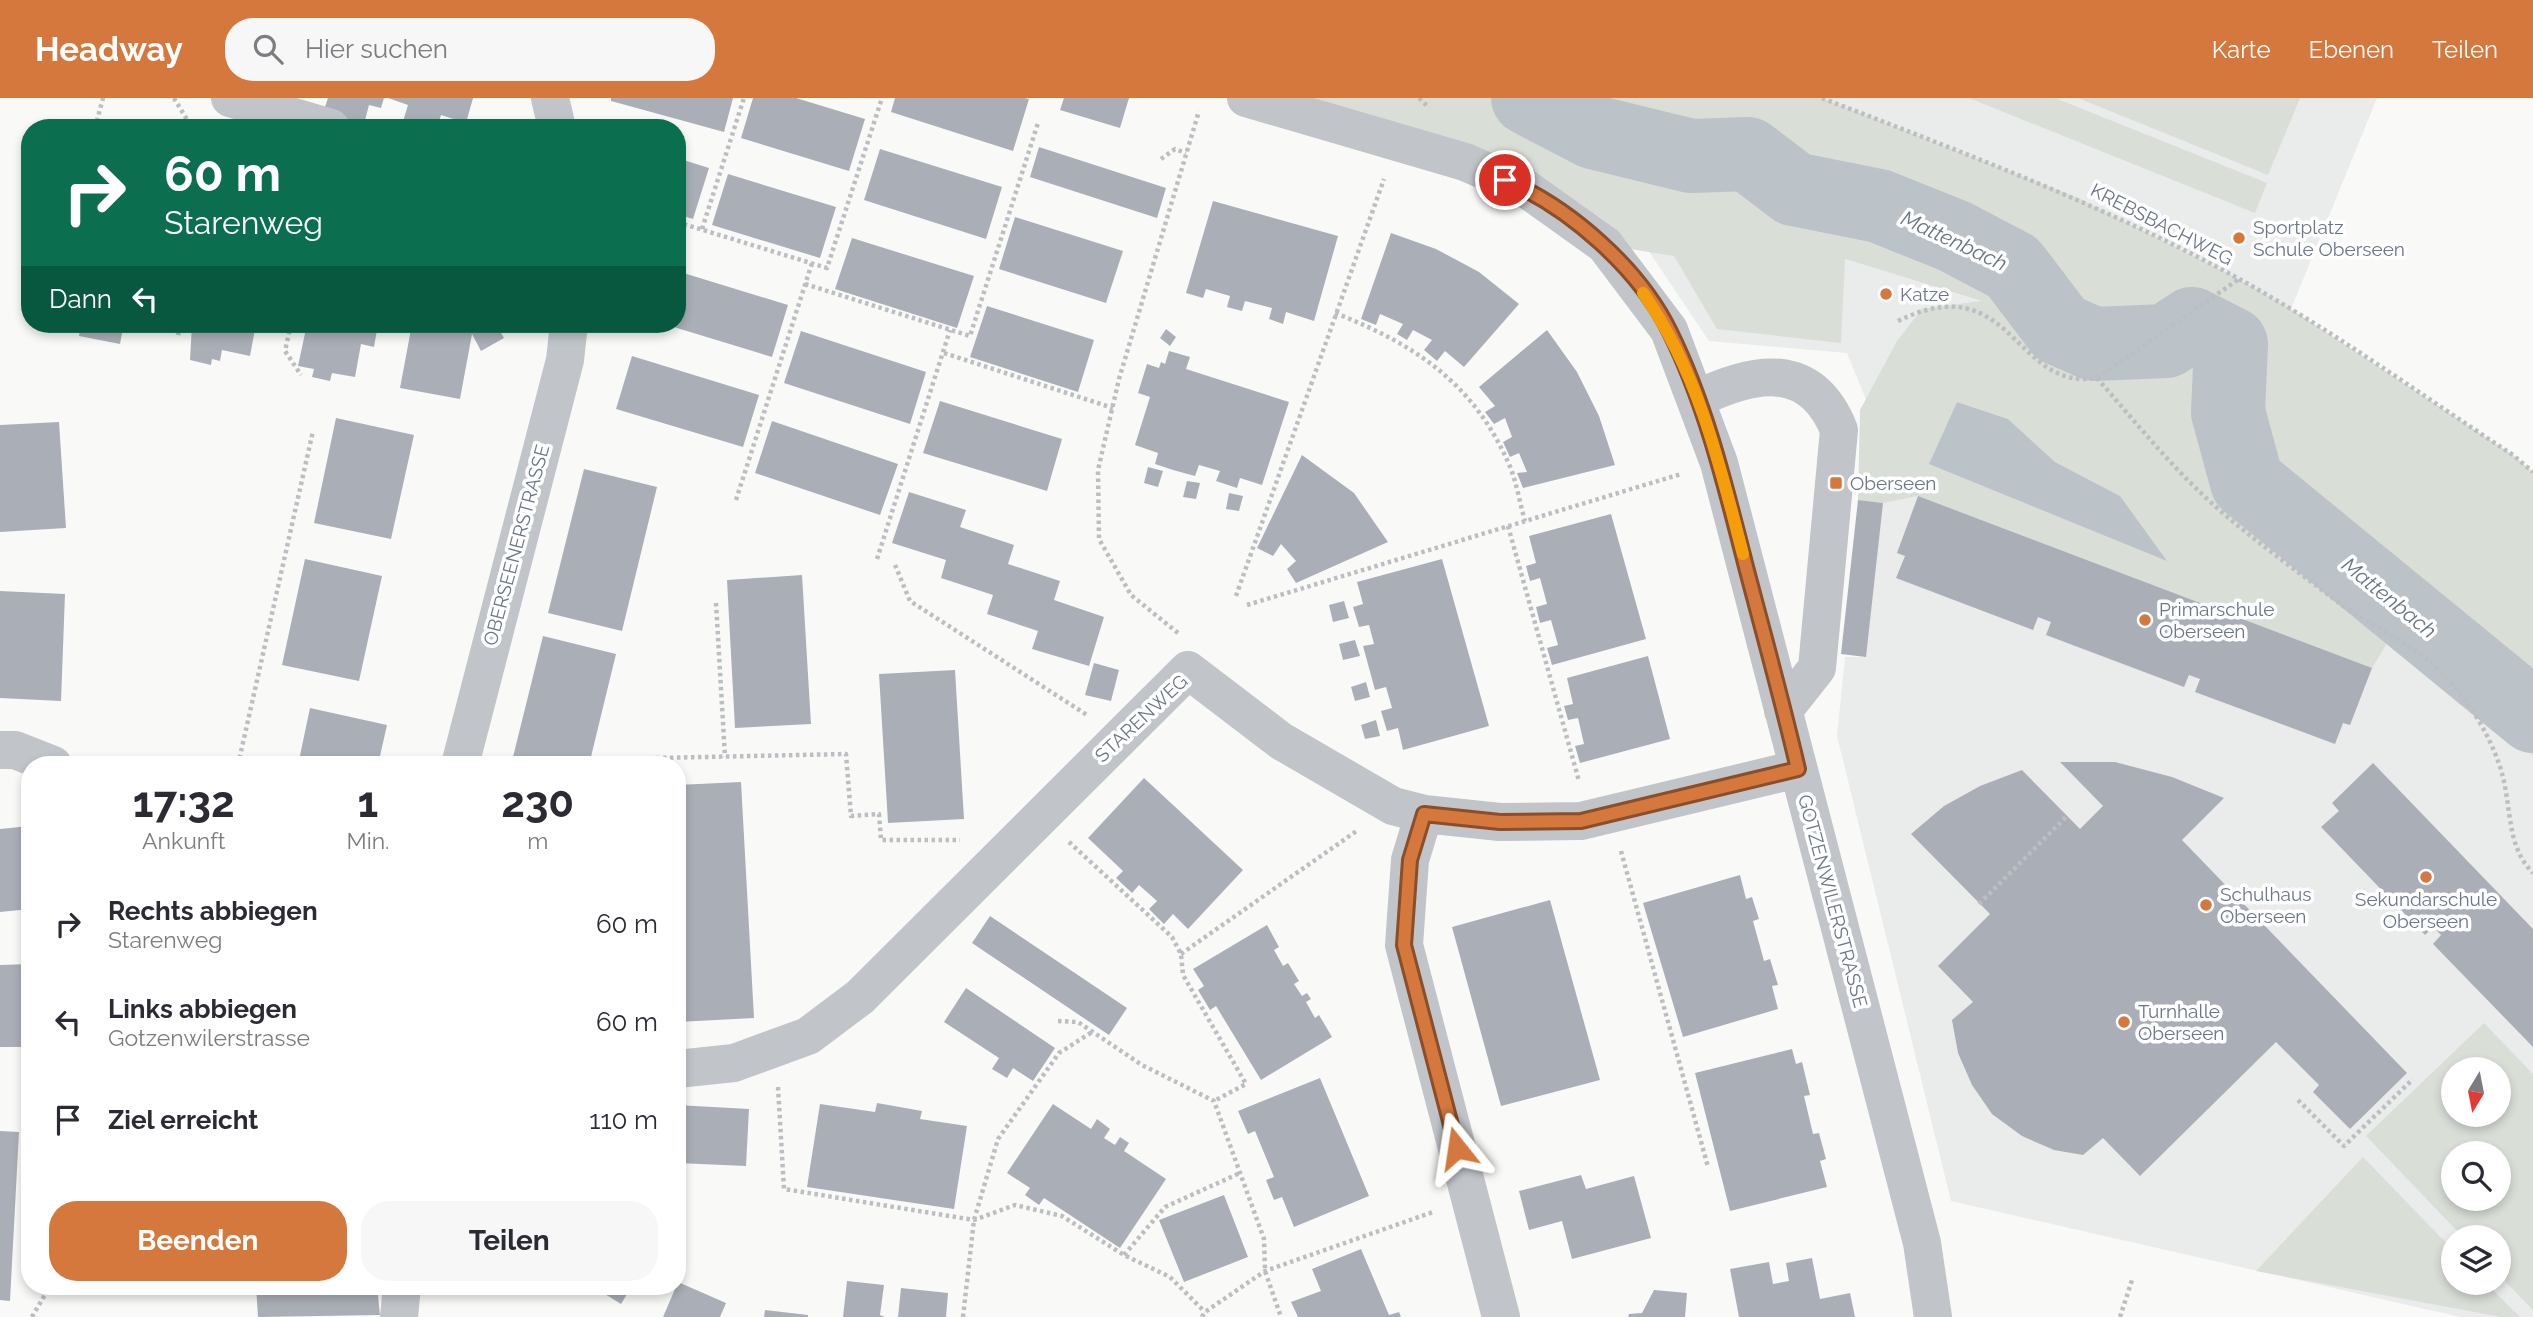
<!DOCTYPE html>
<html lang="de">
<head>
<meta charset="utf-8">
<style>
  body { margin:0; font-family:Raleway,sans-serif; background:#f7f7f7; color:#2b2b33; height:100vh; display:flex; flex-direction:column; font-size:26px; white-space:nowrap }
  * { box-sizing:border-box; margin:0 }
  p { font-size:23px; color:#7c7c81 }
  .icon { flex:none; width:38px; height:38px; fill:none; stroke:currentColor; stroke-width:2; stroke-linecap:round; stroke-linejoin:round }
  .map { position:relative; flex:1; overflow:hidden }
  .details { position:absolute; left:21px; top:658px; width:665px; height:539px; display:flex; flex-direction:column; background:#fff; border-radius:28px; box-shadow:0 4px 10px #0003 }
  .details>* { flex:none }
  .guide { position:absolute; left:21px; top:21px; width:665px; height:214px; border-radius:28px; box-shadow:0 4px 10px #0003; background:#0b6e4f; color:#fff; overflow:hidden }
  .needle { width:46px; rotate:190deg }
  .controls { position:absolute; left:2441px; top:959px; display:grid; gap:14px }
  .controls a { display:grid; place-items:center; width:70px; height:70px; border-radius:50%; background:#fff; box-shadow:0 4px 10px #0003; font-size:35px }
  .pin { position:absolute; display:grid; place-items:center; width:60px; height:60px; color:#fff; margin:-30px; border:4px solid #fff; border-radius:50%; box-shadow:0 2px 7px #0007 }
  .me { position:absolute; width:77px; margin:-38px; rotate:345deg; stroke-linejoin:round; filter:drop-shadow(0 0 5px #0008) }
  .turn { display:flex; align-items:center; gap:24px; height:147px; padding:0 28px; font-size:32px }
  .turn .icon { width:91px; height:91px; stroke-width:2.5 }
  .turn b { display:block; font-size:49px; line-height:60px }
  .then { display:flex; align-items:center; height:66px; padding:0 28px; background:#0003; gap:14px; font-size:26px }
  .eta { display:flex; justify-content:space-evenly; align-items:center; height:119px; text-align:center }
  .eta b { font-size:42px; font-weight:700; line-height:49px }
  .cta { display:flex; gap:14px; margin-top:auto; padding:14px 28px }
  .cta a { flex:1; height:80px; border-radius:28px; background:#d5783d; color:#fff; font-size:28px; font-weight:700; line-height:80px; text-align:center }
  .cta a+a { background:#f7f7f7; color:#2b2b33 }
  ul { padding:0; list-style:none }
  li { display:flex; align-items:center; gap:21px; height:98px; padding:0 28px }
  li div { flex:1 }
  li b { display:block; font-size:26px }
  li em { font-style:normal }
  header { display:flex; align-items:center; gap:42px; box-sizing:border-box; height:98px; padding:0 35px; background:#d5783d; color:#fff }
  header strong { font-size:33px }
  nav { display:flex; gap:38px; margin-inline-start:auto; font-size:24px }
  .search { width:490px; height:63px; background:#f7f7f7; display:flex; align-items:center; gap:18px; box-sizing:border-box; padding:0 24px; border-radius:28px; color:#7c7c81; font-size:26px }
  .map>svg:first-child { display:block }
  .built { fill:#eaebeb; fill-rule:evenodd }
  .green { fill:#d9ded7; fill-rule:evenodd }
  .water { fill:#bbc3c9 }
  .lines { fill:none; stroke-linecap:round; stroke-linejoin:round }
  .river { stroke:#bbc3c9; stroke-width:74 }
  .building { fill:#aaafb7 }
  .path { stroke:#bcbec1; stroke-width:4.5; stroke-dasharray:3.5 3.5; stroke-linecap:butt }
  .minor { stroke:#c1c4c9; stroke-width:38 }
  .route-casing { stroke:#8a4e28; stroke-width:18 }
  .route { stroke:#d5783d; stroke-width:12 }
  .slow { stroke:#f59e0b; stroke-width:12 }
  .poi-dot { fill:#d5783d; stroke:#fff; stroke-width:2.5 }
  .labels { text-anchor:middle; stroke-width:7; stroke-linejoin:round; paint-order:stroke }
  .street-label { font-size:19px; fill:#6b7686; stroke:#fff }
  .poi-label { font-size:19px; fill:#6b7686; stroke:#fff; text-anchor:start }
  .water-label { font-size:21px; font-style:italic; fill:#677680; stroke:#fff }
</style>
</head>
<body>
<header>
<strong>Headway</strong>
<div class="search"><svg class="icon" aria-label="search" viewBox="0 0 24 24"><circle cx="10" cy="10" r="6"/><path d="M15 15l6 6"/></svg>Hier suchen</div>
<nav><a>Karte</a><a>Ebenen</a><a>Teilen</a></nav>
</header>
<div class="map">
<svg width="2533" height="1219" viewBox="0 0 2533 1219">
  <rect width="100%" height="100%" fill="#f9faf8"/>
  <path class="built" d="M1822 0H2377L2291 211 2239 181 2076 99Z
    M1648 152 1845 161 1983 204 2446 580 2533 658V1219H2460L1951 1103 1837 638 1845 559H1865L1882 405 1858 402 1869 309 1847 255 1709 243ZM2454 971H2499V1017H2454ZM2454 1055H2499V1101H2454ZM2454 1139H2499V1185H2454Z"/>
  <path class="green" d="M1246 0H1822L2076 99 2239 181 2291 211 2513 357 2533 374V658L2446 580 2392 537 2372 570 1918 398 1883 405 1858 402 1860 312 1897 243 1922 211 1981 203 1845 161 1841 245 1717 231 1674 158 1605 147 1566 118ZM1957 304 2008 321 2055 364 2120 398 1929 366Z
    M1969 0H2055L2267 85 2255 115Z
    M2078 0H2300L2268 77Z
    M2484 925 2533 976V1212L2499 1177V1139H2463L2366 1038ZM2454 971H2499V1017H2454ZM2499 1055V1101H2454V1055Z
    M2363 1059 2453 1152 2454 1185H2486L2520 1219H2501L2256 1173Z"/>
  <path class="water" d="M1957 304 2008 321 2055 364 2120 398 2167 463 1929 366Z"/>
  <g class="lines">
    <path class="river" d="M1528 0 1593 34 1691 58 1748 56 1794 91 1879 108 1954 138 2013 169 2060 231 2094 246 2166 243 2192 226 2231 246 2228 314 2247 384 2533 618"/>
  </g>
  <path class="building" d="M328 0H384L381 10 369 7 364 26 323 15Z
    M388 0H473L466 25 441 17 438 27 425 24 424 30H401L408 7Z
    M611 0H733L724 34 611 3Z
    M753 0H796L865 21 849 73 741 40Z
    M895 0H1025L1029 1 1013 53 891 14Z
    M1064 0H1129L1120 30 1060 12Z
    M1039 49 1166 90 1157 120 1030 79Z
    M880 51 1002 89 986 141 864 102Z
    M677 60 709 70 693 121 677 116Z
    M728 76 836 109 820 160 712 127Z
    M1213 103 1338 138 1314 223 1286 214 1283 226 1269 221 1272 210 1245 203 1242 213 1227 209 1230 198 1206 191 1203 200 1186 195Z
    M1015 119 1123 153 1106 205 999 171Z
    M1391 135 1436 151 1479 174 1519 206 1464 269 1445 253 1437 263 1424 252 1432 242 1413 232 1407 242 1397 236 1403 226 1380 216 1376 227 1361 221Z
    M852 140 974 178 957 230 835 191Z
    M677 173 788 207 772 259 664 226H677Z
    M987 208 1094 242 1078 294 970 259Z
    M81 226H141L139 234 123 230 120 246 79 238Z
    M192 226H256L250 258 222 252 220 263 212 261 211 267 190 262Z
    M307 226H378L374 249 361 246 355 279 332 275 330 283 312 279 314 271 298 268Z
    M412 226H496L504 240 481 253 472 236 460 301 400 290Z
    M1166 231 1176 239 1170 248 1160 240Z
    M1547 232 1577 274 1599 318 1615 367 1523 390 1517 375 1527 374 1519 355 1510 359 1503 344 1512 339 1505 320 1494 326 1485 314 1495 308 1479 289Z
    M801 233 926 274 910 326 784 285Z
    M1169 253 1190 259 1186 271 1289 304 1262 387 1240 380 1237 390 1216 383 1220 373 1199 367 1195 378 1173 372 1155 366 1158 355 1135 347 1150 299 1138 295 1147 266 1159 270 1161 264 1165 266Z
    M632 258 759 297 743 349 616 311Z
    M940 303 1062 341 1047 393 923 355Z
    M336 320 414 337 391 441 314 425Z
    M772 323 898 366 880 417 755 375Z
    M59 324 66 430 0 434V327Z
    M1302 357 1354 395 1388 444 1296 485 1287 471 1296 463 1281 446 1273 458 1257 450Z
    M1148 369 1163 373 1158 389 1144 385Z
    M584 371 657 389 622 533 548 515Z
    M1187 383 1200 385 1196 401 1183 399Z
    M909 394 966 412 960 429 1014 447 1008 466 1060 483 1054 502 1104 519 1089 568 1032 551 1038 533 987 516 993 497 941 480 946 462 892 445Z
    M1229 395 1243 398 1239 413 1226 411Z
    M1918 398 2372 570 2350 627 2343 625 2335 646 2195 594 2200 581 2189 577 2184 589 2046 537 2051 524 2038 519 2033 532 1896 480 1905 458 1897 455Z
    M1858 402 1883 405 1866 559 1841 556Z
    M1611 416 1646 541 1552 567 1547 550 1558 547 1551 522 1540 525 1536 509 1547 506 1540 480 1530 483 1526 468 1536 465 1529 438Z
    M305 461 382 478 359 583 282 567Z
    M1442 461 1489 628 1403 652 1398 630 1387 633 1381 613 1392 610 1386 589 1375 592 1363 548 1374 546 1369 527 1359 529 1353 509 1363 506 1357 484Z
    M802 477 811 626 735 630 727 482Z
    M0 493 65 496 61 603 0 600Z
    M1344 503 1349 520 1333 524 1329 507Z
    M543 538 616 556 589 667H511Z
    M1355 542 1360 558 1343 562 1339 546Z
    M1648 558 1670 641 1580 665 1575 648 1584 646 1578 620 1568 622 1564 608 1573 606 1567 580Z
    M1094 565 1119 572 1111 603 1085 597Z
    M955 572 964 721 888 725 879 576Z
    M1366 584 1370 599 1355 603 1351 589Z
    M310 610 387 627 378 667H298Z
    M1376 622 1380 638 1365 641 1361 627Z
    M2060 664H2115L2172 679 2224 700 2182 742 2407 975 2350 1031 2313 994 2319 987 2276 944 2140 1078 2103 1040 2083 1057 2054 1052 2022 1038 1992 1016 1972 987 1958 955 1952 922 1973 904 1938 868 1990 816 1911 736 1944 708 1980 688 2022 672 2080 731 2103 708Z
    M2373 665 2533 831V949L2433 846 2441 837 2433 829 2425 837 2321 729 2339 713 2332 705Z
    M1144 680 1243 772 1188 831 1173 816 1164 826 1149 811 1157 803 1139 787 1132 795 1116 780 1123 773 1088 740Z
    M741 684 754 920 678 924 677 687Z
    M30 728V811L0 814V731Z
    M1740 777 1746 801 1752 799 1759 821 1753 823 1764 863 1770 861 1778 887 1772 888 1778 911 1683 939 1643 805Z
    M1550 802 1600 982 1501 1008 1452 829Z
    M990 818 1127 910 1109 937 972 845Z
    M1267 827 1279 849 1274 852 1283 868 1288 865 1299 883 1294 886 1302 898 1307 895 1311 901 1306 904 1315 920 1319 917 1332 939 1261 982 1216 908 1210 912 1198 892 1204 888 1193 871Z
    M30 866V949H0V867Z
    M966 890 1055 950 1033 983 1013 970 1007 980 992 971 999 960 944 924Z
    M1792 951 1796 966 1802 964 1810 997 1804 998 1813 1036 1819 1035 1826 1061 1820 1063 1827 1089 1730 1113 1695 975Z
    M1320 980 1369 1098 1294 1129 1282 1099 1274 1102 1266 1082 1274 1079 1255 1033 1248 1036 1238 1013Z
    M877 1005 922 1013 920 1021 967 1028 954 1111 807 1089 820 1006 875 1014Z
    M1053 1006 1091 1031 1097 1021 1110 1031 1104 1040 1115 1047 1120 1039 1129 1045 1124 1053 1166 1081 1120 1150 1044 1100 1039 1107 1025 1097 1030 1090 1007 1075Z
    M677 1007 749 1011 746 1068 677 1065Z
    M0 1033 19 1034 10 1203 0 1202Z
    M1581 1077 1586 1091 1634 1078 1651 1140 1572 1161 1562 1123 1529 1132 1519 1093Z
    M1224 1097 1248 1159 1184 1184 1159 1122Z
    M1361 1151 1389 1217 1399 1214 1401 1219H1298L1291 1204 1321 1193 1312 1171Z
    M1812 1160 1820 1201 1850 1195 1855 1219H1739L1730 1171 1769 1164 1773 1186 1789 1183 1786 1165Z
    M847 1183 884 1187 880 1217 885 1219H843Z
    M678 1184 726 1205 720 1219H663Z
    M256 1188H377L380 1217 258 1219Z
    M592 1188H632L621 1206Z
    M901 1190 948 1195 946 1219H898Z
    M1654 1192 1687 1195 1685 1219H1628L1629 1216 1642 1215Z
    M765 1212 808 1217V1219H764Z"/>
  <g class="lines">
    <path class="path" d="M174 0 192 30
      M1419 0 1429 10
      M1822 0C1964 55 2107 108 2241 182 2335 234 2423 298 2513 357L2533 374
      M95 30 103 0
      M1161 61 1175 51 1186 55
      M677 124 827 170 882 0
      M702 131 744 0
      M805 186 970 238 1038 25
      M1335 215C1417 247 1476 287 1511 371 1517 387 1520 406 1525 423
      M1898 223C2012 167 2014 294 2097 280 2138 327 2177 376 2224 416 2259 446 2297 473 2334 501 2370 529 2415 546 2447 580 2469 604 2489 636 2499 666 2513 704 2504 746 2533 775
      M291 226 285 253 301 277
      M178 237 180 226
      M944 255 1113 310
      M2097 280 2239 181
      M736 402 812 165
      M1508 428 1579 683
      M877 461 950 232
      M895 467 910 503 1087 617
      M1236 498 1384 81
      M716 505 725 659
      M1247 507 1681 376
      M1178 535 1131 497 1099 441 1098 372 1119 281 1199 13
      M238 667 313 333
      M657 667 656 660 846 656 851 718 879 716 881 742H960
      M1069 744 1172 839 1181 856 1183 877 1246 986 1214 1003
      M1621 753 1708 1069
      M1979 806 2068 717
      M1181 856 1358 732
      M1058 923 1078 924 1142 967 1214 1003 1264 1141 1265 1173 1281 1219
      M778 989 784 1091 974 1122 1015 1107 1062 1118 1124 1157 1170 1179 1205 1214
      M2298 1002 2344 1048 2413 981
      M1124 1157 1165 1109 1240 1075
      M32 1219 50 1188
      M963 1219 974 1122 998 1041 1059 955 1092 934
      M1202 1219 1205 1214 1265 1173 1433 1114
      M2120 1219 2133 1179"/>
    <path class="minor" d="M230 0 331 30
      M550 0 557 30
      M1246 0 1465 64 1525 90 1605 147 1669 232 1719 365 1922 1145 1933 1219
      M1697 301C1754 273 1811 262 1839 332L1817 570 1783 613
      M0 652H15L53 667
      M460 667 565 262 569 226
      M1424 716 1410 762 1404 847 1501 1219
      M677 971 734 965 808 938 860 899 1188 572 1281 643 1393 708 1424 716 1500 724 1581 723 1798 671
      M399 1219 402 1188"/>
  </g>
  <g class="lines">
    <defs>
      <path id="route" d="M1457 1050 1404 847 1410 762 1424 716 1500 724 1581 723 1798 671C1782 602 1763 534 1745 465 1725 387 1706 307 1670 234 1639 170 1569 109 1505 82"/>
    </defs>
    <use href="#route" class="route-casing"/>
    <use href="#route" class="route"/>
    <path class="slow" d="M1643 195C1697 272 1720 366 1743 456"/>
  </g>
  <g class="poi-dot">
    <circle cx="2239" cy="140" r="7"/>
    <circle cx="1886" cy="196" r="7"/>
    <rect x="1829" y="378" width="14" height="14" rx="3.5"/>
    <circle cx="2145" cy="522" r="7"/>
    <circle cx="2426" cy="779" r="7"/>
    <circle cx="2206" cy="807" r="7"/>
    <circle cx="2124" cy="924" r="7"/>
  </g>
  <g class="labels">
    <g class="street-label">
      <text transform="translate(2162 126) rotate(27)" y="7">KREBSBACHWEG</text>
      <text transform="translate(516 447) rotate(-75)" y="7">OBERSEENERSTRASSE</text>
      <text transform="translate(1141 620) rotate(-43)" y="7">STARENWEG</text>
      <text transform="translate(1833 803) rotate(75)" y="7">GOTZENWILERSTRASSE</text>
    </g>
    <g class="poi-label">
      <text x="2253" y="136">Sportplatz<tspan x="2253" dy="22">Schule Oberseen</tspan></text>
      <text x="1900" y="203">Katze</text>
      <text x="1850" y="392">Oberseen</text>
      <text x="2159" y="518">Primarschule<tspan x="2159" dy="22">Oberseen</tspan></text>
      <text x="2220" y="803">Schulhaus<tspan x="2220" dy="22">Oberseen</tspan></text>
      <text x="2426" y="808" text-anchor="middle">Sekundarschule<tspan x="2426" dy="22">Oberseen</tspan></text>
      <text x="2138" y="920">Turnhalle<tspan x="2138" dy="22">Oberseen</tspan></text>
    </g>
    <g class="water-label">
      <text transform="translate(1954 143) rotate(25)" y="7">Mattenbach</text>
      <text transform="translate(2389 500) rotate(39)" y="7">Mattenbach</text>
    </g>
  </g>
</svg>
<div class="controls">
<a><svg class="needle" viewBox="-14 -14 28 28"><path d="M0-13l5 13h-10z" fill="#e53935"/><path d="M0 13l5-13h-10z" fill="#7c7c81"/></svg></a>
<a><svg class="icon" aria-label="search" viewBox="0 0 24 24"><circle cx="10" cy="10" r="6"/><path d="M15 15l6 6"/></svg></a>
<a><svg class="icon" aria-label="layers" viewBox="0 0 24 24"><path d="M12 4l9 5-9 5-9-5zM3 14l9 5 9-5"/></svg></a>
</div>
<div class="pin" style="left:1505px;top:82px;background:#d93025"><svg class="icon" aria-label="arrive" viewBox="0 0 24 24"><path d="M6 21V4h12l-3 4 3 4H6"/></svg></div>
<svg class="me" style="left:1457px;top:1050px" viewBox="-20 -20 40 40"><path d="M0-17L14 15 0 8-14 15z" fill="#d5783d" stroke="#fff" stroke-width="4"/></svg>
<div class="guide">
<div class="turn"><svg class="icon" aria-label="right" viewBox="0 0 24 24"><path d="M7 20v-9h11M14 6l5 5-5 5"/></svg><div><b>60 m</b>Starenweg</div></div>
<div class="then">Dann<svg class="icon" aria-label="left" viewBox="0 0 24 24"><path d="M17 20v-9H6M10 6l-5 5 5 5"/></svg></div>
</div>
<section class="details">
<div class="eta">
<div><b>17:32</b><p>Ankunft</p></div>
<div><b>1</b><p>Min.</p></div>
<div><b>230</b><p>m</p></div>
</div>
<ul>
<li><svg class="icon" aria-label="right" viewBox="0 0 24 24"><path d="M7 20v-9h11M14 6l5 5-5 5"/></svg><div><b>Rechts abbiegen</b><p>Starenweg</p></div><em>60 m</em></li>
<li><svg class="icon" aria-label="left" viewBox="0 0 24 24"><path d="M17 20v-9H6M10 6l-5 5 5 5"/></svg><div><b>Links abbiegen</b><p>Gotzenwilerstrasse</p></div><em>60 m</em></li>
<li><svg class="icon" aria-label="arrive" viewBox="0 0 24 24"><path d="M6 21V4h12l-3 4 3 4H6"/></svg><div><b>Ziel erreicht</b></div><em>110 m</em></li>
</ul>
<div class="cta"><a>Beenden</a><a>Teilen</a></div>
</section>
</div>
</body>
</html>
